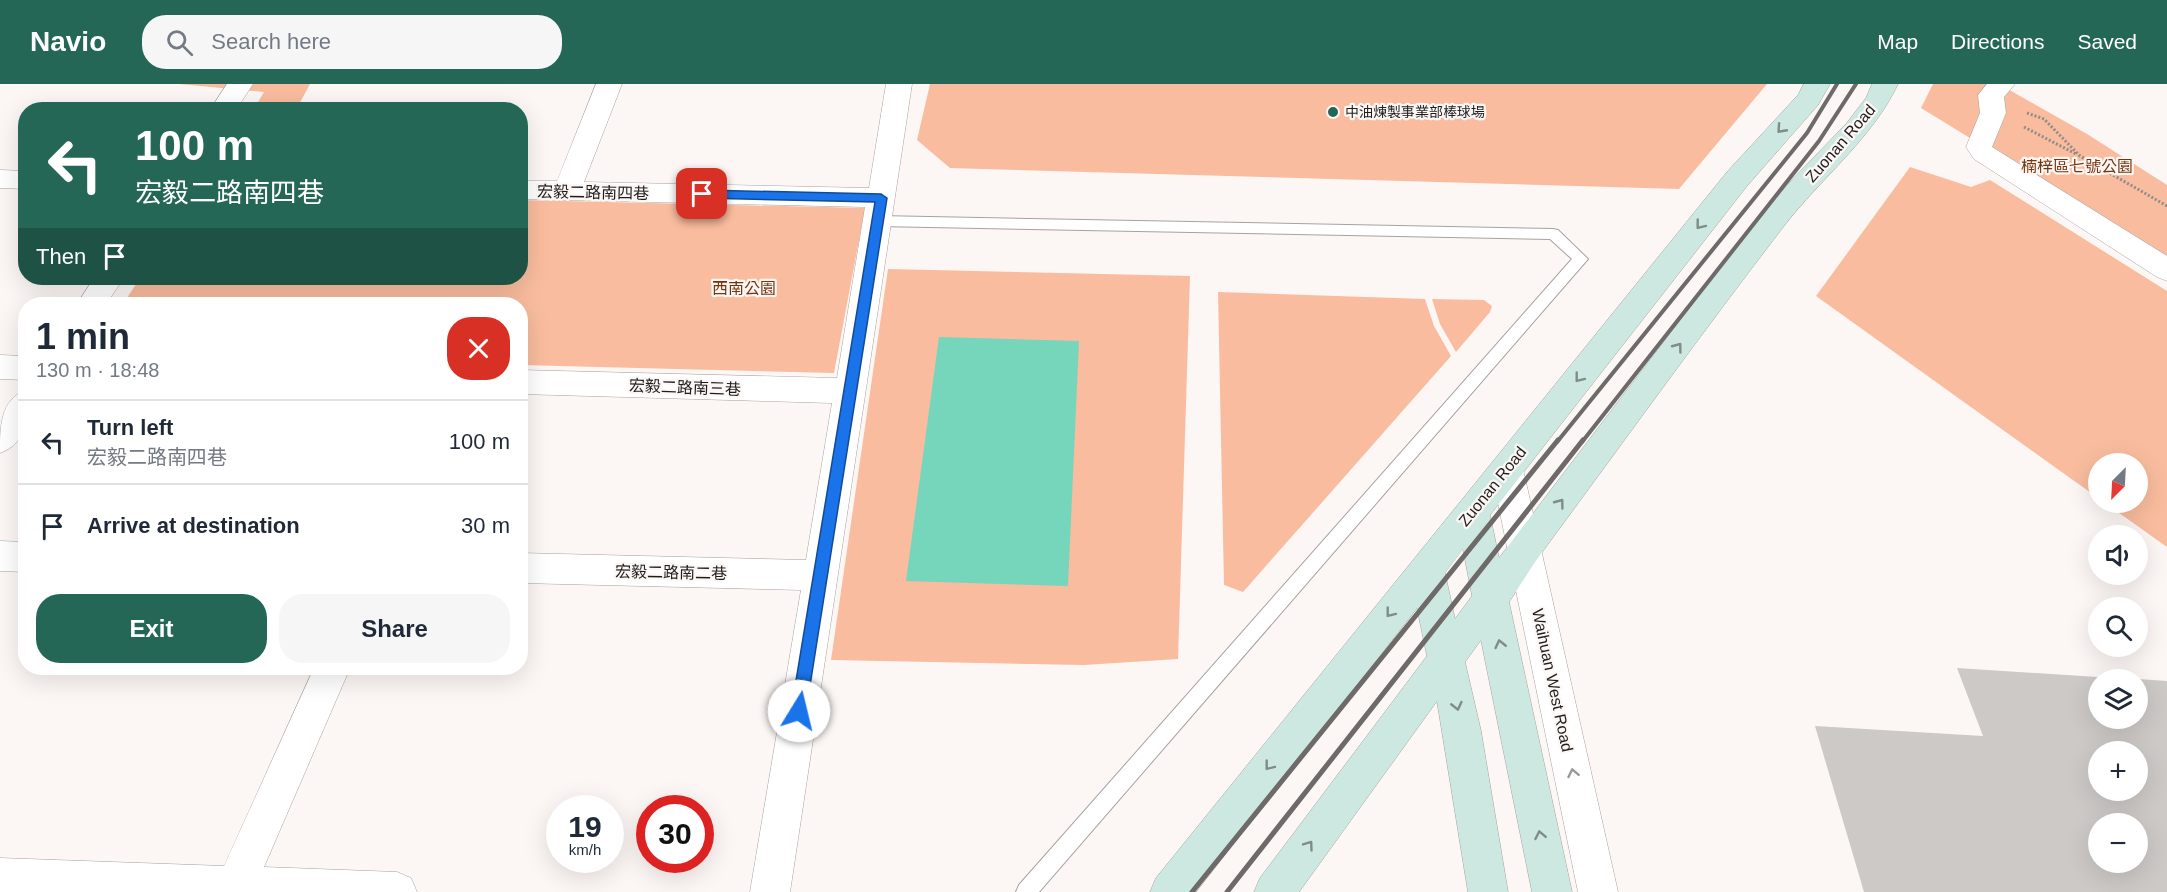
<!DOCTYPE html>
<html lang="en">
<head>
<meta charset="utf-8">
<style>
  body { margin:0; font-family:Arial,"Noto Sans TC",sans-serif; background:#f6f6f7; color:#1f2937; height:100vh; display:flex; flex-direction:column; font-size:22px; white-space:nowrap }
  * { box-sizing:border-box; margin:0 }
  p { font-size:20px; color:#747a83 }
  .icon { flex:none; width:33px; height:33px; fill:none; stroke:currentColor; stroke-width:2; stroke-linecap:round; stroke-linejoin:round }
  .map { position:relative; flex:1; overflow:hidden }
  .panel { position:absolute; left:18px; top:213px; width:510px; height:378px; display:flex; flex-direction:column; background:#fff; border-radius:24px; box-shadow:0 6px 24px #0002 }
  .panel>* { flex:none }
  .top-card { position:absolute; left:18px; top:18px; width:510px; height:183px; border-radius:24px; box-shadow:0 6px 24px #0002; background:#256757; color:#fff; overflow:hidden }
  .needle { width:39px; rotate:204deg }
  .buttons { position:absolute; left:2088px; top:369px; display:grid; gap:12px }
  .buttons a { display:grid; place-items:center; width:60px; height:60px; border-radius:50%; background:#fff; box-shadow:0 6px 24px #0002; font-size:30px }
  .speed { position:absolute; left:546px; top:711px; display:flex; gap:12px; font-size:30px; font-weight:700; text-align:center }
  .speed>* { display:grid; place-content:center; width:78px; height:78px; border-radius:50%; background:#fff; box-shadow:0 6px 24px #0002; line-height:1 }
  .speed small { font-size:15px; font-weight:400 }
  .speed .limit { border:9px solid #d22; background:#fff; color:#111 }
  .pin { position:absolute; display:grid; place-items:center; width:51px; height:51px; color:#fff; margin:-26px; border-radius:12px; box-shadow:0 3px 9px #0006 }
  .me { position:absolute; width:66px; margin:-33px; rotate:9deg; stroke-linejoin:round; filter:drop-shadow(0 0 4px #0008) }
  .turn { display:flex; align-items:center; gap:21px; height:126px; padding:0 18px; font-size:27px }
  .turn .icon { width:78px; height:78px; stroke-width:2.5 }
  .turn b { display:block; font-size:42px; line-height:51px }
  .then { display:flex; align-items:center; height:57px; padding:0 18px; background:#0003; gap:12px; font-size:22px }
  .round { display:grid; place-items:center; flex:none; width:63px; height:63px; border-radius:24px; background:#f6f6f7 }
  .headline { display:flex; align-items:center; justify-content:space-between; height:102px; padding:0 18px }
  h1 { font-size:36px; font-weight:700; line-height:45px }
  .cta { display:flex; gap:12px; margin-top:auto; padding:12px 18px }
  .cta a { flex:1; height:69px; border-radius:24px; background:#256757; color:#fff; font-size:24px; font-weight:700; line-height:69px; text-align:center }
  .cta a+a { background:#f6f6f7; color:#1f2937 }
  ul { padding:0; list-style:none }
  li { display:flex; align-items:center; gap:18px; height:84px; padding:0 18px; border-top:2px solid #e0e1e3 }
  li div { flex:1 }
  li b { display:block; font-size:22px }
  li em { font-style:normal }
  header { display:flex; align-items:center; gap:36px; box-sizing:border-box; height:84px; padding:0 30px; background:#256757; color:#fff }
  header strong { font-size:28px }
  nav { display:flex; gap:33px; margin-inline-start:auto; font-size:21px }
  .search { width:420px; height:54px; background:#f6f6f7; display:flex; align-items:center; gap:15px; box-sizing:border-box; padding:0 21px; border-radius:24px; color:#747a83; font-size:22px }
  .map>svg:first-child { display:block }
  .green { fill:#f9bc9e }
  .water { fill:#75d6bb }
  .building { fill:#cdc9c7; fill-rule:evenodd }
  .lines { fill:none; stroke-linecap:round; stroke-linejoin:round }
  .lane-casing { stroke:#a7a2a0; stroke-width:2 }
  .street-casing { stroke:#a7a2a0; stroke-width:1 }
  .secondary-casing { stroke:#a7a2a0; stroke-width:1 }
  .path { stroke:#8f8c8a; stroke-width:3; stroke-dasharray:2 2; stroke-linecap:butt }
  .lane { fill:#fff; fill-rule:evenodd }
  .street { fill:#fff; fill-rule:evenodd }
  .secondary { fill:#cde8e1; fill-rule:evenodd }
  .rail-far1 { stroke:#6d6a69; stroke-width:4 }
  .rail { stroke:#6d6a69; stroke-width:5 }
  .oneway { stroke:#7e8d88 }
  .oneway2 { stroke:#9a9999 }
  .route { fill:#1a73e8; stroke:#114b97; stroke-width:1.5 }
  .poi-dot { fill:#256757; stroke:#fcf7f5; stroke-width:2 }
  .labels { text-anchor:middle; stroke-width:4.5; stroke-linejoin:round; paint-order:stroke }
  .far-poi-label { font-size:14px; fill:#1e1d1c; stroke:#fcf7f5; text-anchor:start }
  .street-label { font-size:16px; fill:#1e1d1c; stroke:#fcf7f5 }
  .park-label { font-size:16px; fill:#75340b; stroke:#fcf7f5 }
</style>
</head>
<body>
<header>
<strong>Navio</strong>
<div class="search"><svg class="icon" aria-label="search" viewBox="0 0 24 24"><circle cx="10" cy="10" r="6"/><path d="M15 15l6 6"/></svg>Search here</div>
<nav><a>Map</a><a>Directions</a><a>Saved</a></nav>
</header>
<div class="map">
<svg width="2167" height="808" viewBox="0 0 2167 808">
  <rect width="100%" height="100%" fill="#fcf7f5"/>
  <path class="green" d="M179 0H310L296 26 254 25 264 8Z
    M930 0H1767L1679 105 950 84 917 56Z
    M1933 0H1999L2087 50 2167 101V175L1921 24Z
    M1910 83 1971 103 1990 96 2167 207V463L2105 419 2138 418V380H2098V414L1816 212Z
    M521 116 865 124 834 289 521 281 520 220H123L140 194H520Z
    M888 185 1190 192 1178 575 1084 581 831 576Z
    M1218 208 1425 215 1434 242 1451 272 1243 508 1224 501Z
    M1432 215 1484 216 1492 222 1490 228 1456 268 1440 240Z"/>
  <path class="water" d="M939 253 1079 257 1068 502 906 497Z"/>
  <path class="building" d="M1957 584 2113 594 2098 596V634H2138V595L2167 597V808H1864L1815 642 1983 652ZM2098 668H2138V706H2098ZM2098 740H2138V778H2098Z"/>
  <g class="lines">
    <defs>
      <path id="lane" d="M878 132 1553 145 1558 146 1588 175 1039 808H1016L1019 801 1572 175 1550 155 878 142 871 137Z"/>
      <path id="street" d="M227 0H253L236 26H210Z
        M596 0H622L584 98 869 104 886 0H912L790 808H750L801 506 520 499V469L806 476 832 319 520 310V286L837 294 865 123 520 115V97H557Z
        M1987 0H2015L2004 13 2006 29 1992 63 2167 172V197L2157 193 1974 75 1966 63 1980 29 1978 11Z
        M0 86 26 87V105L0 104Z
        M94 194H124L106 220H77Z
        M0 271 26 272V296L0 295Z
        M26 306C26 331 29 359 0 369 0 344 0 315 26 306Z
        M1507 372 1519 376 1523 385 1618 808H1578L1491 385 1495 376Z
        M0 457 26 458V488L0 487Z
        M314 584H350L264 783 397 788 411 794 417 808H0V774L224 782Z"/>
      <path id="secondary" d="M1804 0H1830L1818 21 1747 102 1490 431 1499 474 1743 154 1789 99 1846 40 1866 14 1872 0H1898C1872 55 1821 94 1784 142 1700 251 1619 364 1537 475L1509 518 1572 808H1532L1481 556 1465 578 1481 647 1508 808H1468L1437 617 1299 808H1254L1260 794 1427 572 1417 524 1196 808H1150L1156 794 1727 88 1798 11ZM1463 465 1472 512 1455 535 1445 489Z"/>
    </defs>
    <use href="#lane" class="lane-casing"/>
    <use href="#street" class="street-casing"/>
    <use href="#secondary" class="secondary-casing"/>
    <path class="path" d="M2027 29 2044 35 2080 72 2167 122
      M2024 43 2076 70"/>
    <use href="#lane" class="lane"/>
    <use href="#street" class="street"/>
    <use href="#secondary" class="secondary"/>
    <path class="rail-far1" d="M1557 358 1807 49 1837 0
      M1582 358 1819 57 1856 0"/>
    <path class="rail" d="M1192 808 1558 356
      M1227 808 1583 356"/>
  </g>
  <defs><path id="oneway-chevron" d="M-2-3.5L2.5 0L-2 3.5" fill="none" stroke-width="1.6" stroke-linecap="round" stroke-linejoin="round" transform="scale(1.5)"/></defs>
  <g class="oneway">
    <use href="#oneway-chevron" transform="translate(1781 45) rotate(132)"/>
    <use href="#oneway-chevron" transform="translate(1700 141) rotate(128)"/>
    <use href="#oneway-chevron" transform="translate(1678 263) rotate(-53)"/>
    <use href="#oneway-chevron" transform="translate(1579 294) rotate(128)"/>
    <use href="#oneway-chevron" transform="translate(1560 419) rotate(-53)"/>
    <use href="#oneway-chevron" transform="translate(1390 529) rotate(128)"/>
    <use href="#oneway-chevron" transform="translate(1500 560) rotate(-103)"/>
    <use href="#oneway-chevron" transform="translate(1457 622) rotate(77)"/>
    <use href="#oneway-chevron" transform="translate(1269 682) rotate(128)"/>
    <use href="#oneway-chevron" transform="translate(1540 751) rotate(-101)"/>
    <use href="#oneway-chevron" transform="translate(1309 761) rotate(-54)"/>
  </g>
  <use class="oneway2" href="#oneway-chevron" transform="translate(1573 689) rotate(-102)"/>
  <path class="route" d="M702 106 881 110 887 114 806 627 804 632 799 634 793 632 791 627 875 118 702 114 696 110Z"/>
  <circle class="poi-dot" cx="1333" cy="28" r="6"/>
  <g class="labels">
    <g class="far-poi-label">
      <text x="1345" y="33">中油煉製事業部棒球場</text>
    </g>
    <g class="street-label">
      <text transform="translate(1840 59) rotate(-49)" y="6">Zuonan Road</text>
      <text transform="translate(593 108) rotate(1)" y="6">宏毅二路南四巷</text>
      <text transform="translate(685 303) rotate(2)" y="6">宏毅二路南三巷</text>
      <text transform="translate(1492 402) rotate(-51)" y="6">Zuonan Road</text>
      <text transform="translate(671 488) rotate(1)" y="6">宏毅二路南二巷</text>
      <text transform="translate(1553 596) rotate(78)" y="6">Waihuan West Road</text>
    </g>
    <g class="park-label">
      <text x="2077" y="88">楠梓區七號公園</text>
      <text x="744" y="210">西南公園</text>
    </g>
  </g>
</svg>
<div class="buttons">
<a><svg class="needle" viewBox="-14 -14 28 28"><path d="M0-13l5 13h-10z" fill="#e53935"/><path d="M0 13l5-13h-10z" fill="#747a83"/></svg></a>
<a><svg class="icon" aria-label="sound" viewBox="0 0 24 24"><path d="M4 9h4l5-4v14l-5-4H4zM17 9q2 3 0 6"/></svg></a>
<a><svg class="icon" aria-label="search" viewBox="0 0 24 24"><circle cx="10" cy="10" r="6"/><path d="M15 15l6 6"/></svg></a>
<a><svg class="icon" aria-label="layers" viewBox="0 0 24 24"><path d="M12 4l9 5-9 5-9-5zM3 14l9 5 9-5"/></svg></a>
<a>+</a>
<a>−</a>
</div>
<div class="speed"><div>19<small>km/h</small></div><div class="limit">30</div></div>
<div class="pin" style="left:702px;top:110px;background:#d93025"><svg class="icon" aria-label="arrive" viewBox="0 0 24 24"><path d="M6 21V4h12l-3 4 3 4H6"/></svg></div>
<svg class="me" style="left:799px;top:627px" viewBox="-20 -20 40 40"><circle r="19" fill="#fff"/><path d="M0-13L10 11 0 6-10 11z" fill="#1a73e8"/></svg>
<div class="top-card">
<div class="turn"><svg class="icon" aria-label="left" viewBox="0 0 24 24"><path d="M17 20v-9H6M10 6l-5 5 5 5"/></svg><div><b>100 m</b>宏毅二路南四巷</div></div>
<div class="then">Then<svg class="icon" aria-label="arrive" viewBox="0 0 24 24"><path d="M6 21V4h12l-3 4 3 4H6"/></svg></div>
</div>
<section class="panel">
<div class="headline"><div><h1>1 min</h1><p>130 m · 18:48</p></div><a class="round" style="background:#d93025;color:#fff"><svg class="icon" aria-label="close" viewBox="0 0 24 24"><path d="M6 6l12 12M18 6L6 18"/></svg></a></div>
<ul>
<li><svg class="icon" aria-label="left" viewBox="0 0 24 24"><path d="M17 20v-9H6M10 6l-5 5 5 5"/></svg><div><b>Turn left</b><p>宏毅二路南四巷</p></div><em>100 m</em></li>
<li><svg class="icon" aria-label="arrive" viewBox="0 0 24 24"><path d="M6 21V4h12l-3 4 3 4H6"/></svg><div><b>Arrive at destination</b></div><em>30 m</em></li>
</ul>
<div class="cta"><a>Exit</a><a>Share</a></div>
</section>
</div>
</body>
</html>
